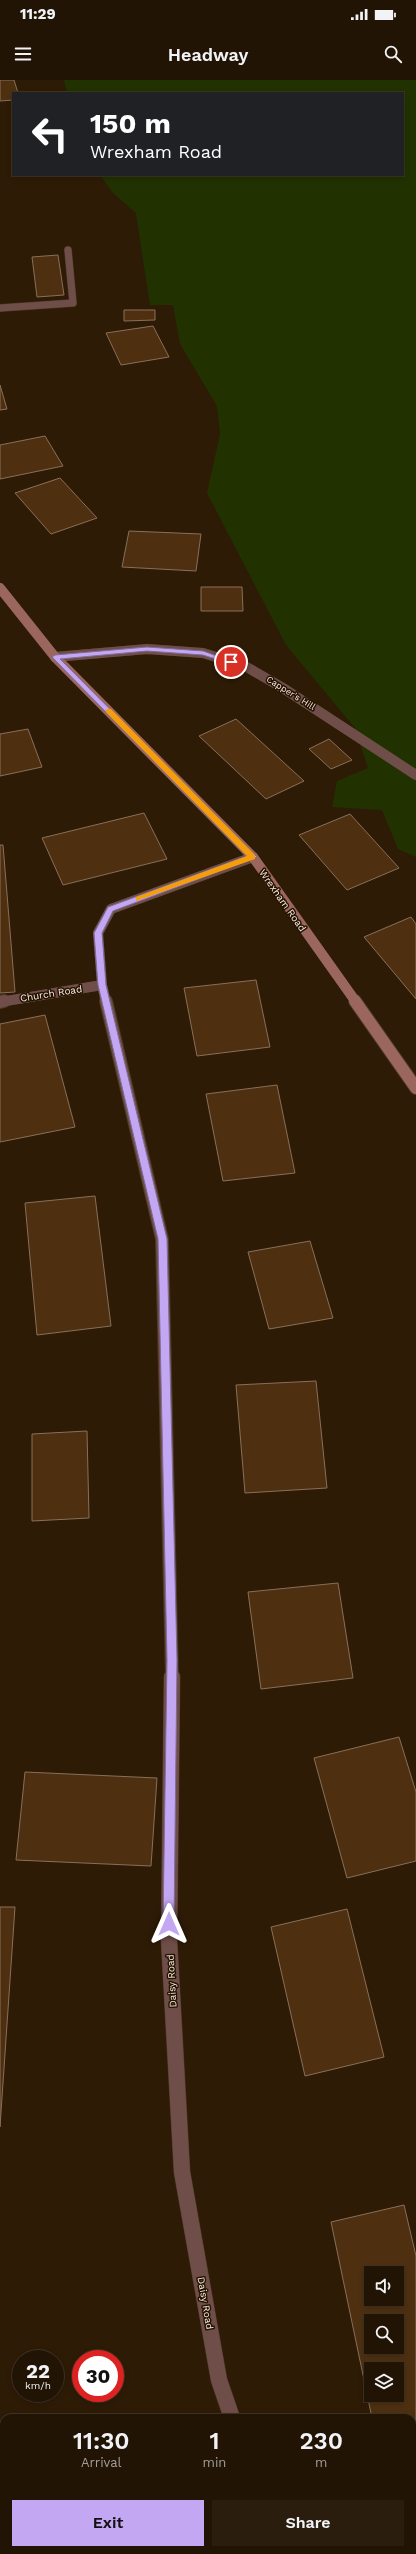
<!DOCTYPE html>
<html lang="en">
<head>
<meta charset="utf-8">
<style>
  body { margin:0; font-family:"Work Sans",sans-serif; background:#2a1d0e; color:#f1f3f6; height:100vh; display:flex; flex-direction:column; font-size:15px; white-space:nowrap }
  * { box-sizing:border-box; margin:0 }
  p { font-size:13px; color:#a29e9a }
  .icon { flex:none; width:22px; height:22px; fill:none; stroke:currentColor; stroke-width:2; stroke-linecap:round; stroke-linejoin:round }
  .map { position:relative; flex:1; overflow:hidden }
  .panel { position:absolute; left:0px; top:2334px; width:416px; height:140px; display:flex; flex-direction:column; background:#221404; border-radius:12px 12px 0 0; box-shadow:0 2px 6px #0003,0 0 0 1px #3f3326 }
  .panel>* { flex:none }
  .banner { position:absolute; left:12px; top:12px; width:392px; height:84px; border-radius:0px; box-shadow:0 2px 6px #0003,0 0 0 1px #3f3326; background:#202124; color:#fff; overflow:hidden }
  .fabs { position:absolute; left:364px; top:2186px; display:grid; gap:8px }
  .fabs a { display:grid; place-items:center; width:40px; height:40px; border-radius:0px; background:#221404; box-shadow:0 2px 6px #0003,0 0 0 1px #3f3326; font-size:20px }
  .speed { position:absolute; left:12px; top:2270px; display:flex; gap:8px; font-size:20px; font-weight:700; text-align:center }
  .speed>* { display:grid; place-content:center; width:52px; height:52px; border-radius:50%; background:#221404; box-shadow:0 2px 6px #0003,0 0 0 1px #3f3326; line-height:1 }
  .speed small { font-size:10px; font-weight:400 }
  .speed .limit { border:6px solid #d22; background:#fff; color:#111 }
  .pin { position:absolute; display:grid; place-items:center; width:34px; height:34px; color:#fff; margin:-17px; border:2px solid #fff; border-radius:50%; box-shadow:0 1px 4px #0007 }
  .me { position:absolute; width:44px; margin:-22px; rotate:0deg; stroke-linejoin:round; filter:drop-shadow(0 0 3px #0008) }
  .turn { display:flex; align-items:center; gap:14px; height:84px; padding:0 12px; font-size:18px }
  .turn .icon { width:52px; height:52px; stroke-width:2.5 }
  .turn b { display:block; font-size:28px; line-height:34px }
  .eta { display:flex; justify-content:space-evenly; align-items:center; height:68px; text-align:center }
  .eta b { font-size:24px; font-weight:600; line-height:28px }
  .button { display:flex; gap:8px; margin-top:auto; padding:8px 12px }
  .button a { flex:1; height:46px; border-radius:0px; background:#c4a7f2; color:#111; font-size:16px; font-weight:600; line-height:46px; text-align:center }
  .button a+a { background:#2a1d0e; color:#f1f3f6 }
  .status { display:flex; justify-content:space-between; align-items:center; height:28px; padding:0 20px; background:#221404; direction:ltr }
  .status svg { height:11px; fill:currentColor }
  header { display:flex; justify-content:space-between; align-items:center; height:52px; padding:0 12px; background:#221404; font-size:18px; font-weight:600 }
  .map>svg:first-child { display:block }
  .green { fill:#213200 }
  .building { fill:#4e3011; stroke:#896f5a; fill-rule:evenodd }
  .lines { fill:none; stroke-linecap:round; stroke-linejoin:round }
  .service-casing { stroke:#4b3825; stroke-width:8 }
  .minor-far2-casing { stroke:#4b3825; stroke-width:10 }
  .minor-far1-casing { stroke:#4b3825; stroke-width:14 }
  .minor-casing { stroke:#4b3825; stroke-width:17 }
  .secondary-far1-casing { stroke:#4b3825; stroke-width:10 }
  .secondary-casing { stroke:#4b3825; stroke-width:14 }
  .service { stroke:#6f4d48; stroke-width:7 }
  .minor-far2 { stroke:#6f4d48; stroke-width:10 }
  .minor-far1 { stroke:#6f4d48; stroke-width:12 }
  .minor { stroke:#6f4d48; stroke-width:16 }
  .secondary-far1 { stroke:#9b665e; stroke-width:10 }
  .secondary { stroke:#9b665e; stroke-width:12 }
  .route { fill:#c4a7f2; stroke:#7f6d9d }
  .slow { fill:#f59e0b }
  .labels { text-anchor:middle; stroke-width:3; stroke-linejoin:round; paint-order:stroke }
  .far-street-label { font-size:9px; fill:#faede0; stroke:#241200 }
  .street-label { font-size:10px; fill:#faede0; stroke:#241200 }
</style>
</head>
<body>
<div class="status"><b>11:29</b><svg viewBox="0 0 49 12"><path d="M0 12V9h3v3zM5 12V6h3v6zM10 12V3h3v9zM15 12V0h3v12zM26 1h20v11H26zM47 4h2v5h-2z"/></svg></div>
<header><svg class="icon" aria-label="menu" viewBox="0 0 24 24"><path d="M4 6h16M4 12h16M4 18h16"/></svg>Headway<svg class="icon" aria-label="search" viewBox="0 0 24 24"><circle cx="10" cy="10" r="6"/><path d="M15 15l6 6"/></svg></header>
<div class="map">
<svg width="416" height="2474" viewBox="0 0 416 2474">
  <rect width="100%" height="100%" fill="#2e1b06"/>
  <path class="green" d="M64 0H416V777L398 769 382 730 332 727 337 701 368 688 355 648 286 565 207 413 220 354 217 326 180 264 173 225H150L136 133 113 113 100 95H403V13H67Z"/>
  <path class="building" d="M0 0H14L18 13H13V20L0 21Z
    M58 175 64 215 37 217 32 177Z
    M124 230H155V240L124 241Z
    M153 246 169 277 121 285 106 253Z
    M0 305 7 329 0 330Z
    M45 356 63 386 0 399V365Z
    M60 398 97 438 51 454 15 413Z
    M129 451 201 454 196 491 122 487Z
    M201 507H242L243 531H201Z
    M236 639 304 701 266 719 199 656Z
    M28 649 42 687 0 696V654Z
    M329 659 352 680 331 689 309 669Z
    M144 733 167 779 63 805 42 758Z
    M350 734 399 788 347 810 299 755Z
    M0 765H3L15 912 0 913Z
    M411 837 416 844V919L364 857Z
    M256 900 270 967 197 976 184 908Z
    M45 935 75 1047 0 1062V944Z
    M277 1005 295 1093 223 1101 206 1014Z
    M95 1116 111 1246 37 1255 25 1123Z
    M310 1161 333 1238 269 1249 248 1172Z
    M316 1301 327 1408 245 1413 236 1305Z
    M87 1351 89 1438 32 1441V1354Z
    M338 1503 353 1598 261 1609 248 1512Z
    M399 1657 416 1712V1781L347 1798 314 1678Z
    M25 1692 157 1698 151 1786 16 1780Z
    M0 1827H15L0 2047Z
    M347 1829 384 1977 305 1996 271 1847Z
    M404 2125 416 2176V2404L412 2405V2338H372L331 2142ZM371 2193H397V2219H371ZM371 2241H397V2267H371ZM371 2289H397V2315H371Z"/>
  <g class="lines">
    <defs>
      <path id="service" d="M0 228 73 223 68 170"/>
      <path id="minor-far2" d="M55 577 147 569 203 573 245 586 283 608 416 695
        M0 922 102 905
        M106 922 102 905 98 853 111 829 253 777"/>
      <path id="minor-far1" d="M106 921 162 1159 172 1598
        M0 922 4 921"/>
      <path id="minor" d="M172 1597 169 1860 182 2092 219 2300 232 2338
        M274 2470 275 2474"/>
      <path id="secondary-far1" d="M0 508 55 577 253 777 356 922"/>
      <path id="secondary" d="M355 921 416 1008"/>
    </defs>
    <use href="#service" class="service-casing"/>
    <use href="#minor-far2" class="minor-far2-casing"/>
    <use href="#minor-far1" class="minor-far1-casing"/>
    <use href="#minor" class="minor-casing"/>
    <use href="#secondary-far1" class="secondary-far1-casing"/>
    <use href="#secondary" class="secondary-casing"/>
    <use href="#service" class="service"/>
    <use href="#minor-far2" class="minor-far2"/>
    <use href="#minor-far1" class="minor-far1"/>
    <use href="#minor" class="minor"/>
    <use href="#secondary-far1" class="secondary-far1"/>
    <use href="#secondary" class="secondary"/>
  </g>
  <path class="route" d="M147 567 203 571 234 582 231 584 203 575 147 571 60 579 257 777 113 831 102 853 106 905 167 1159 177 1580 174 1844 169 1850 163 1844 167 1580 158 1159 98 905 94 853 108 827 247 776 52 577 55 575Z"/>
  <path class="slow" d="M106 629H111L255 775V779L136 821V817L247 776 106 632Z"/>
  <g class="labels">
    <g class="far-street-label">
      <text transform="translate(291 613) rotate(32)" y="3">Capper's Hill</text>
    </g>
    <g class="street-label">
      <text transform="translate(283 820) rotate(55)" y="4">Wrexham Road</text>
      <text transform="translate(51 913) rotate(-9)" y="4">Church Road</text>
      <text transform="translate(171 1901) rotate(-93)" y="4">Daisy Road</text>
      <text transform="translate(206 2223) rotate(80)" y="4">Daisy Road</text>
    </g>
  </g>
</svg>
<div class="fabs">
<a><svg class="icon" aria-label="sound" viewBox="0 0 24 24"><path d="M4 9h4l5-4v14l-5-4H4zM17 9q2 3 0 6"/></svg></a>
<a><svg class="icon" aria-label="search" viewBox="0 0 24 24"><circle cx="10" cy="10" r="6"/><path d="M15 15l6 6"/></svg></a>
<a><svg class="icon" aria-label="layers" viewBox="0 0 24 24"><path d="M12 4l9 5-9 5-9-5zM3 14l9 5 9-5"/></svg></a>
</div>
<div class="speed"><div>22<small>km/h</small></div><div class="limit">30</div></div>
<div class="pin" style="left:231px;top:582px;background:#d93025"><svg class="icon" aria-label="arrive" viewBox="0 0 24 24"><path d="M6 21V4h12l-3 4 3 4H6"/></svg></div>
<svg class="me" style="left:169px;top:1844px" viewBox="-20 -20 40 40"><path d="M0-17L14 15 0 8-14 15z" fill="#c4a7f2" stroke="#fff" stroke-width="4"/></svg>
<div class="banner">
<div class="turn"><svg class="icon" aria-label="left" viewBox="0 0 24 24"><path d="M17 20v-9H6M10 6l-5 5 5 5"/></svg><div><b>150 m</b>Wrexham Road</div></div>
</div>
<section class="panel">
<div class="eta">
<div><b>11:30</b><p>Arrival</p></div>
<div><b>1</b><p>min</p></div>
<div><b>230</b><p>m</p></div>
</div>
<div class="button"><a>Exit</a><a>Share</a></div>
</section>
</div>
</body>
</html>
